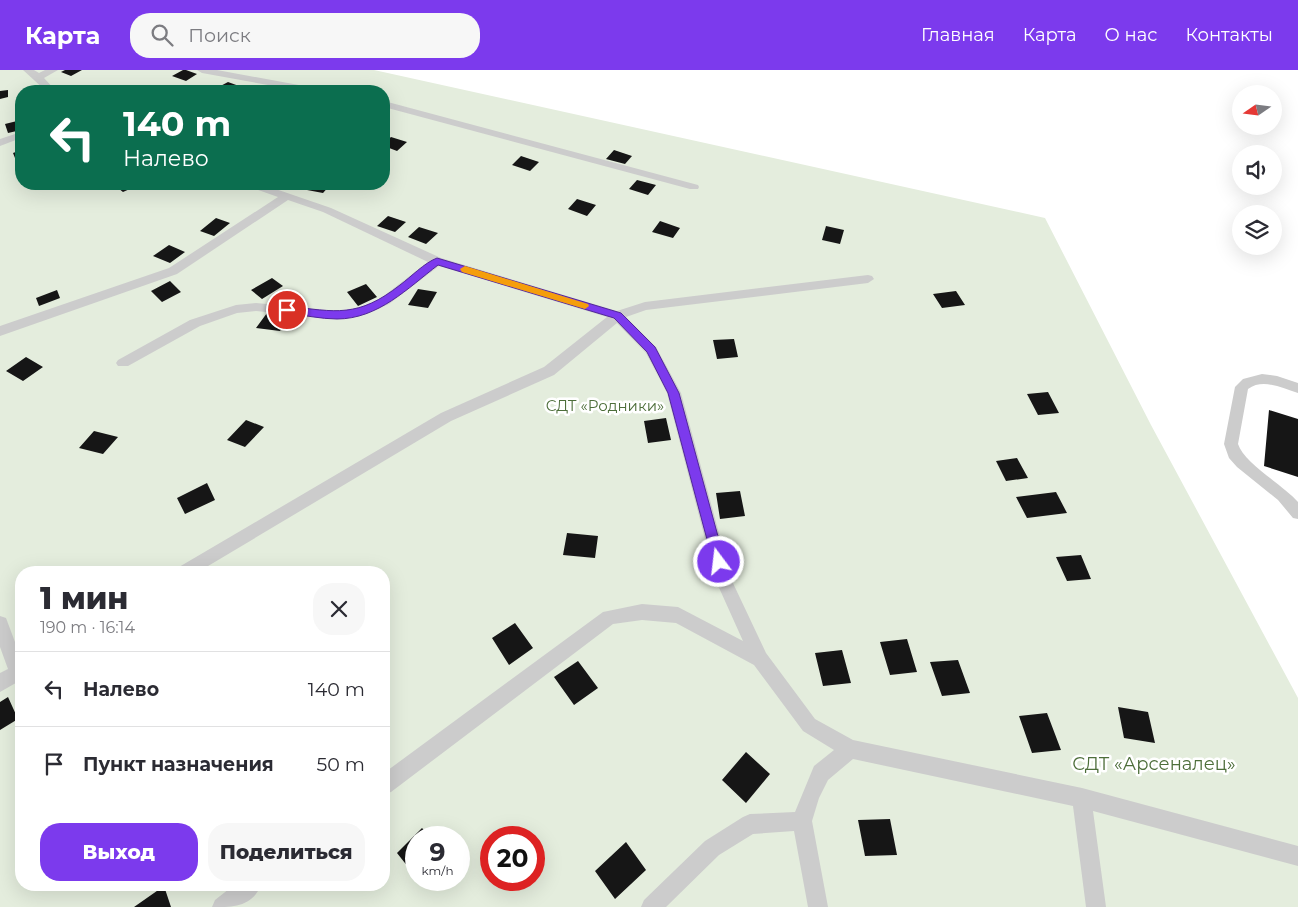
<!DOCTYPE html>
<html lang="ru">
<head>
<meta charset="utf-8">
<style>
  body { margin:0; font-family:Montserrat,sans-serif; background:#f7f7f7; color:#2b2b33; height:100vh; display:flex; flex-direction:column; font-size:19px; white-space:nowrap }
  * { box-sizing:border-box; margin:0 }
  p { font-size:16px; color:#7c7c81 }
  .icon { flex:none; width:28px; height:28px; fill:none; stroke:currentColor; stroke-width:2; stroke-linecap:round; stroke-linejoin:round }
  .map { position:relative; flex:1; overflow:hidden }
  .sheet { position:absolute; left:15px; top:496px; width:375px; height:325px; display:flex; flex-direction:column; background:#fff; border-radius:20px; box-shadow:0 5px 20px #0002 }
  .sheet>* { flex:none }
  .banner { position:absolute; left:15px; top:15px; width:375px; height:105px; border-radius:20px; box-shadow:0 5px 20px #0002; background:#0b6e4f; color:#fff; overflow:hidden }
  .needle { width:32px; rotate:256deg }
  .buttons { position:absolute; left:1232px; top:15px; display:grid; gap:10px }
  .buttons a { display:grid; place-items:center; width:50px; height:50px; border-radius:50%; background:#fff; box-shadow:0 5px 20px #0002; font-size:25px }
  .speed { position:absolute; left:405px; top:756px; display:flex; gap:10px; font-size:25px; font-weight:700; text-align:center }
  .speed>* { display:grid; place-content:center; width:65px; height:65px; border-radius:50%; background:#fff; box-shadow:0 5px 20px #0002; line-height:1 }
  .speed small { font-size:12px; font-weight:400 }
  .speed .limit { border:8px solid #d22; background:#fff; color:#111 }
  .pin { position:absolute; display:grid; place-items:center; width:42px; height:42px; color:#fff; margin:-21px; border:2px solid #fff; border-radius:50%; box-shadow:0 1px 5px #0007 }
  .me { position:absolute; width:55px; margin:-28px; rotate:345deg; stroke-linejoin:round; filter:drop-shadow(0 0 4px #0008) }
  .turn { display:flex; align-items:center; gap:18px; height:105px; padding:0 25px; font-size:22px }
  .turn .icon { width:65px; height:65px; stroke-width:2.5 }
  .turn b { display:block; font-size:35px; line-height:42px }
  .round { display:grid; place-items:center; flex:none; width:52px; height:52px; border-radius:20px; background:#f7f7f7 }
  .overview { display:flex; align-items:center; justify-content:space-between; height:85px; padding:0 25px }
  h1 { font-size:30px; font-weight:800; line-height:38px }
  .cta { display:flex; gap:10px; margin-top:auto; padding:10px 25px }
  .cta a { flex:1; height:58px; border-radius:20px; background:#7c3aed; color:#fff; font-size:20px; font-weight:800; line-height:58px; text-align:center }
  .cta a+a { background:#f7f7f7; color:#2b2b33 }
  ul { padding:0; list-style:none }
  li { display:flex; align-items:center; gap:15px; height:75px; padding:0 25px; border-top:1px solid #e1e1e2 }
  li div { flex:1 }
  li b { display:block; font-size:19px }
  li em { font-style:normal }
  header { display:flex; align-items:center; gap:30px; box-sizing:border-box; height:70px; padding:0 25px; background:#7c3aed; color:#fff }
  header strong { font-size:24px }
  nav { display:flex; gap:28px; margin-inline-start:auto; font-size:18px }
  .search { width:350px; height:45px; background:#f7f7f7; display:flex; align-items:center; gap:12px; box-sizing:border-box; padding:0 18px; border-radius:20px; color:#7c7c81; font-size:19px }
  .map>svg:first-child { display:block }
  .green { fill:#e4eddd; fill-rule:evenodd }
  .building { fill:#161616 }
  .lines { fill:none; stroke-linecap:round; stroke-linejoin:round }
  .lane { fill:#ccc; fill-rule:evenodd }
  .route { fill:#7c3aed; stroke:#51269a }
  .slow { fill:#f59e0b }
  .labels { text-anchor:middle; stroke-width:5; stroke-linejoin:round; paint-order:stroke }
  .park-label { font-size:15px; fill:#4d6e3a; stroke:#fff }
  .near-park-label { font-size:18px; fill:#4d6e3a; stroke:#fff }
</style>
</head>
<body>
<header>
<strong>Карта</strong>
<div class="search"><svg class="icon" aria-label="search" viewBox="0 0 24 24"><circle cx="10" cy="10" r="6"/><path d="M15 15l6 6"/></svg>Поиск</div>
<nav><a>Главная</a><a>Карта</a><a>О нас</a><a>Контакты</a></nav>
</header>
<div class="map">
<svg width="1298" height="837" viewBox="0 0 1298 837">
  <rect width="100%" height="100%" fill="#fff"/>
  <path class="green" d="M0 0H374L1045 148 1151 355 1298 628V837H0ZM21 21H384V114H21ZM21 502H384V815H21ZM416 768H459V810H416ZM491 768H534V810H491Z"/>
  <path class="building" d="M65 0H82L71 6 61 2Z
    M183 0H186L197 4 186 11 172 6Z
    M228 12 239 16 230 21 213 20Z
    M8 20V27L0 29V21Z
    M21 50V60L8 63 5 54Z
    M391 67 407 72 397 81 384 76V73Z
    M21 80V91L17 93 13 83Z
    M614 80 632 86 625 94 606 89Z
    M521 86 539 92 530 101 512 95Z
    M637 110 656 115 648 125 629 119Z
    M118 114H141L123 122 114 115Z
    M313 114H331L323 123 307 120Z
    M577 129 596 135 587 146 568 139Z
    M388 146 406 152 395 162 377 156Z
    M216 148 230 153 214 166 200 161Z
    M660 151 680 158 673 168 652 162Z
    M826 156 844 160 840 174 822 170Z
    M419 157 438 163 426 174 408 167Z
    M169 175 185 182 170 193 153 186Z
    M272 208 283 216 262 229 251 220Z
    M170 211 181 222 162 232 151 221Z
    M366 214 377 227 358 236 347 222Z
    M418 219 437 222 428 238 408 235Z
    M57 220 60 228 39 236 36 228Z
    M956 221 965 235 942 238 933 224Z
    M267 243 289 247 280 261 256 258Z
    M734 269 738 287 717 289 713 270Z
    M26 287 43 297 23 311 6 301Z
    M1048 322 1059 343 1038 345 1027 324Z
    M1269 340 1298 349V407L1264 396Z
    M666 348 671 370 648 373 644 351Z
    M246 350 264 357 245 377 227 370Z
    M94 361 118 367 103 384 79 378Z
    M1017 388 1028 408 1006 411 996 391Z
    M207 413 215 430 185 444 177 428Z
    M740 421 745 446 720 449 716 423Z
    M1056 422 1067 443 1027 448 1016 427Z
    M567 463 598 466 595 488 563 485Z
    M1081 485 1091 509 1067 511 1056 487Z
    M515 553 533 578 509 595 492 568Z
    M907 569 917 602 890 605 880 572Z
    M842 580 851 613 823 616 815 583Z
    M958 590 970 623 942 626 930 592Z
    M578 591 598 618 574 635 554 607Z
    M8 627 18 649 0 660V632Z
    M1118 637 1148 642 1155 673 1124 668Z
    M1047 643 1061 680 1032 683 1019 646Z
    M746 682 770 704 746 733 722 710Z
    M890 749 897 785 865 786 858 750Z
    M422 758 431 768H416V807L397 783Z
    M626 772 646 800 615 829 595 801Z
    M164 816 171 837H134Z"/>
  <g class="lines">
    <path class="lane" d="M23 0H34L39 3 45 0H58L44 8 56 21H46Z
      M197 0H217L315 18 320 21H301L202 3Z
      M384 31 698 115 699 117 698 119H690L384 37Z
      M21 62V68L0 76V69Z
      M246 114H261L331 138 441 188 617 241 645 232 868 205 872 206 874 209 868 213 646 240 626 247 656 277 681 323 732 511 766 583 815 649 853 670 1082 718 1298 776V796L1093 741 1106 837H1086L1073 736 853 689 828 710 819 728 812 751 828 837H808L794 761 753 764 719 785 666 837H641L644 830 705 771 743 747 750 744 795 742 814 696 834 680 803 661 754 595 676 553 642 550 613 554 391 722 384 724V703L603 542 642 534 678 537 743 571 716 511 667 323 646 283 617 253 554 305 451 351 198 502H177L179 497 441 343 544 297 607 247 439 196 389 234 367 244 338 249 256 241 237 243 200 256 128 296H118L116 293 118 290 190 250 236 235 256 233 338 241 361 237 381 228 428 192 323 142 288 130 177 204 0 266V256L169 198 278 127 247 116Z
      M1262 304 1277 306 1298 313V323C1282 318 1263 308 1248 319L1238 374C1244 393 1283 415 1298 432V449L1293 448 1278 430 1237 397 1229 388 1224 374 1235 317 1243 309Z
      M0 546 6 548 21 588V610L0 622V603L8 599 0 577Z
      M234 815H261C252 837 233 837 212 837L215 830Z"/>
  </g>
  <path class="route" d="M437 188 621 243 655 277 679 323 725 492 723 496 719 497 715 496 713 492 668 323 647 282 614 248 438 195C408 218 378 249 337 249 321 249 303 245 287 243L282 240 287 236C336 242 358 248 400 215 411 207 424 193 437 188Z"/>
  <path class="slow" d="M465 196 588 234 589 236 585 239 462 202 460 199Z"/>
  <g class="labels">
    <g class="park-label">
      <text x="605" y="341">СДТ «Родники»</text>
    </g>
    <g class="near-park-label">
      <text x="1154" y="700">СДТ «Арсеналец»</text>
    </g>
  </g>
</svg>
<div class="buttons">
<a><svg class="needle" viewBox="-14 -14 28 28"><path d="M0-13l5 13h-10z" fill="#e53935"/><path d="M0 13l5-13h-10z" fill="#7c7c81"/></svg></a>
<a><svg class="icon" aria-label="sound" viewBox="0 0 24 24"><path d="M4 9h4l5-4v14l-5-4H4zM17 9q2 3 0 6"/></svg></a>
<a><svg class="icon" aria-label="layers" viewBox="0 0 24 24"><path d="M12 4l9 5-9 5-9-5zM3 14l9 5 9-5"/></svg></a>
</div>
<div class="speed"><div>9<small>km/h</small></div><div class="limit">20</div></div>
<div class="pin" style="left:287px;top:240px;background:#d93025"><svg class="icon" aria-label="arrive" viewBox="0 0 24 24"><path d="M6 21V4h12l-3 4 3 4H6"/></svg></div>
<svg class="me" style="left:719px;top:492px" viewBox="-20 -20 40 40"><circle r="17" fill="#7c3aed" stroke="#fff" stroke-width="3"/><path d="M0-11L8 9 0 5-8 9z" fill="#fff"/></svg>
<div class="banner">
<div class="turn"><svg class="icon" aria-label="left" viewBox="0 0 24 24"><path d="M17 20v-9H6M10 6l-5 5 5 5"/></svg><div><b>140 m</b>Налево</div></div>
</div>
<section class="sheet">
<div class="overview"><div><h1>1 мин</h1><p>190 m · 16:14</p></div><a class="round"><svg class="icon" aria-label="close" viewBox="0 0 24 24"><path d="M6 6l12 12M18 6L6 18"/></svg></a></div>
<ul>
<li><svg class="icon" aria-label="left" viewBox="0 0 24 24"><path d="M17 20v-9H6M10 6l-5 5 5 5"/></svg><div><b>Налево</b></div><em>140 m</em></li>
<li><svg class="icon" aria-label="arrive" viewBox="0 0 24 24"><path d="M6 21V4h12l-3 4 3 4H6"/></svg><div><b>Пункт назначения</b></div><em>50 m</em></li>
</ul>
<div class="cta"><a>Выход</a><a>Поделиться</a></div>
</section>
</div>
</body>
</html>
